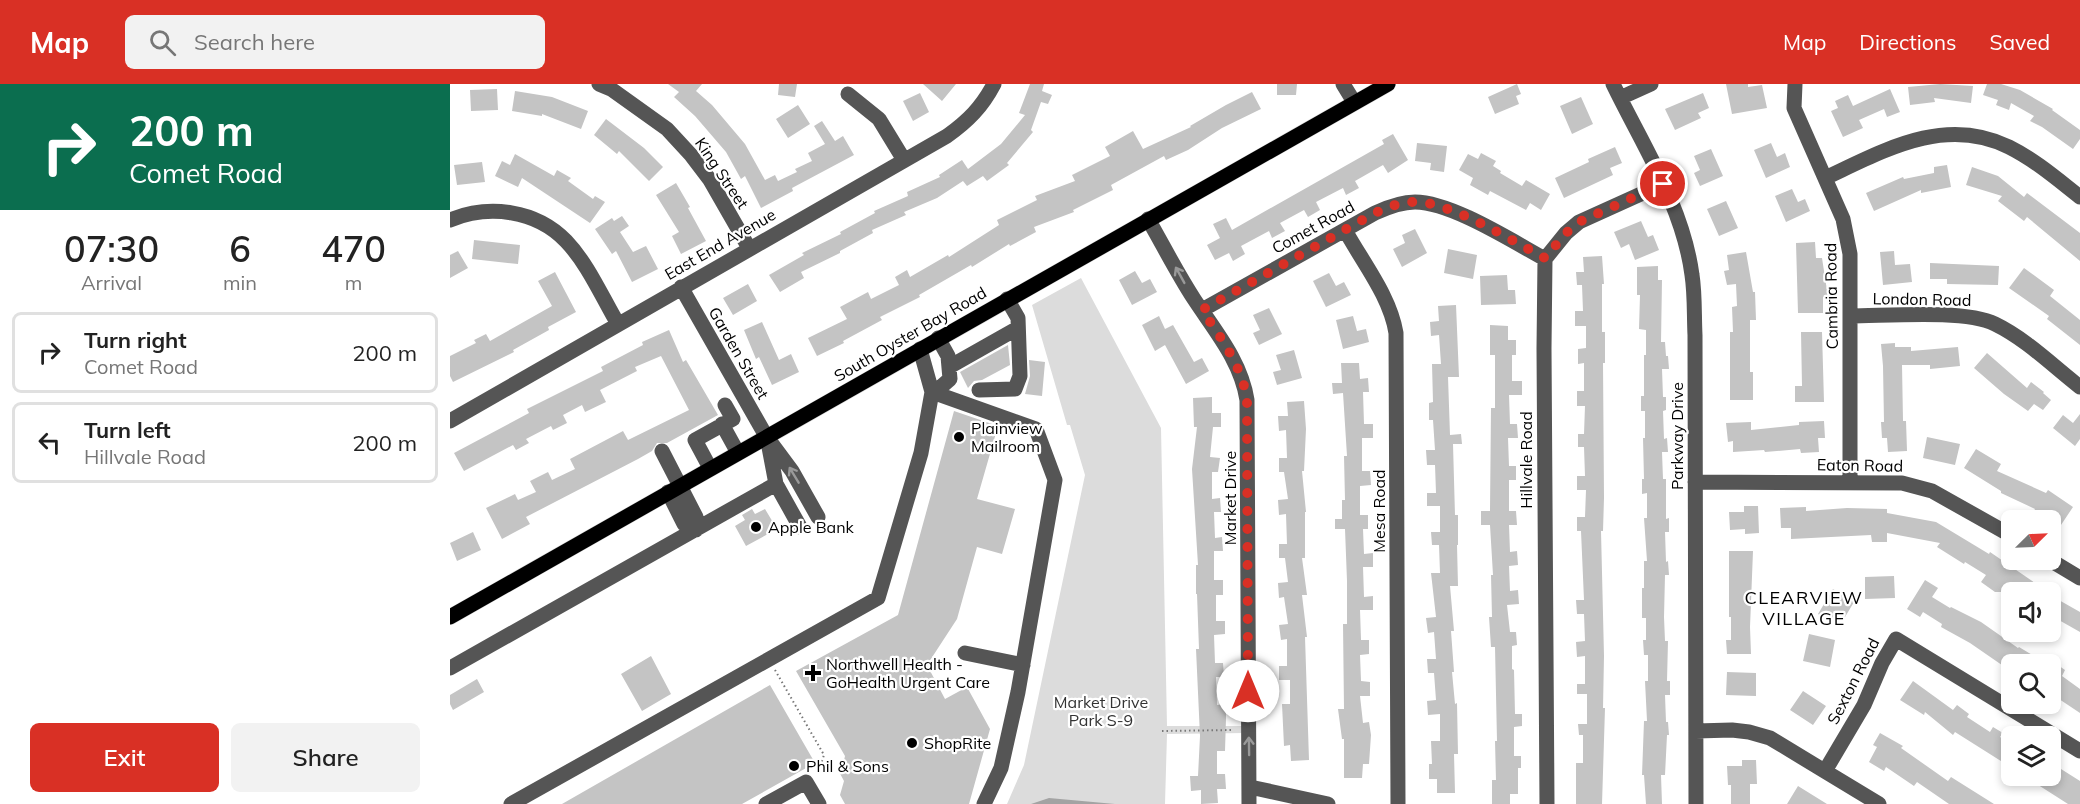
<!DOCTYPE html>
<html lang="en">
<head>
<meta charset="utf-8">
<style>
  body { margin:0; font-family:Mulish,sans-serif; background:#f2f2f2; color:#222; height:100vh; display:flex; flex-direction:column; font-size:22px; white-space:nowrap }
  * { box-sizing:border-box; margin:0 }
  p { font-size:20px; color:#767676 }
  .icon { flex:none; width:33px; height:33px; fill:none; stroke:currentColor; stroke-width:2; stroke-linecap:round; stroke-linejoin:round }
  .map { position:relative; flex:1; overflow:hidden }
  .sheet { display:flex; flex-direction:column; background:#fff; width:450px }
  .sheet>* { flex:none }
  .top-card { background:#0b6e4f; color:#fff; overflow:hidden }
  .needle { width:39px; rotate:66deg }
  .controls { position:absolute; left:1551px; top:426px; display:grid; gap:12px }
  .controls a { display:grid; place-items:center; width:60px; height:60px; border-radius:9px; background:#fff; box-shadow:0 3px 9px #0003; font-size:30px }
  .pin { position:absolute; display:grid; place-items:center; width:51px; height:51px; color:#fff; margin:-26px; border:3px solid #fff; border-radius:50%; box-shadow:0 2px 6px #0007 }
  .me { position:absolute; width:66px; margin:-33px; rotate:0deg; stroke-linejoin:round; filter:drop-shadow(0 0 4px #0008) }
  .turn { display:flex; align-items:center; gap:21px; height:126px; padding:0 30px; font-size:27px }
  .turn .icon { width:78px; height:78px; stroke-width:2.5 }
  .turn b { display:block; font-size:42px; line-height:51px }
  .eta { display:flex; justify-content:space-evenly; align-items:center; height:102px; text-align:center }
  .eta b { font-size:36px; font-weight:600; line-height:42px }
  .primary-button { display:flex; gap:12px; margin-top:auto; padding:12px 30px }
  .primary-button a { flex:1; height:69px; border-radius:9px; background:#d93025; color:#fff; font-size:24px; font-weight:600; line-height:69px; text-align:center }
  .primary-button a+a { background:#f2f2f2; color:#222 }
  ul { padding:0; list-style:none }
  li { display:flex; align-items:center; gap:18px; height:81px; margin:0 12px 9px; padding:0 18px; border:3px solid #e0e0e0; border-radius:9px }
  li div { flex:1 }
  li b { display:block; font-size:22px }
  li em { font-style:normal }
  header { display:flex; align-items:center; gap:36px; box-sizing:border-box; height:84px; padding:0 30px; background:#d93025; color:#fff }
  header strong { font-size:28px }
  nav { display:flex; gap:33px; margin-inline-start:auto; font-size:21px }
  .search { width:420px; height:54px; background:#f2f2f2; display:flex; align-items:center; gap:15px; box-sizing:border-box; padding:0 21px; border-radius:9px; color:#767676; font-size:22px }
  main { display:flex; flex:1; min-height:0 }
  .map>svg:first-child { display:block }
  .green { fill:#dcdcdc }
  .water { fill:#a3a3a3 }
  .building { fill:#c4c4c4 }
  .lines { fill:none; stroke-linecap:round; stroke-linejoin:round }
  .major-casing { stroke:#dbdbdb; stroke-width:16 }
  .path { stroke:#777; stroke-width:2; stroke-dasharray:1.5 3; stroke-linecap:butt }
  .minor { stroke:#555; stroke-width:15 }
  .major { stroke:#000; stroke-width:15 }
  .oneway { stroke:#999 }
  .route { stroke:#d93025; stroke-width:10; stroke-dasharray:0 18 }
  .poi-dot { fill:#000; stroke:#fff; stroke-width:2 }
  .labels { text-anchor:middle; stroke-width:4.5; stroke-linejoin:round; paint-order:stroke }
  .street-label { font-size:16px; fill:#000; stroke:#fff }
  .poi-label { font-size:16px; fill:#000; stroke:#fff; text-anchor:start }
  .park-label { font-size:16px; fill:#333; stroke:#fff }
  .neighbourhood-label { font-size:18px; letter-spacing:1.5px; fill:#000; stroke:#fff }
</style>
</head>
<body>
<header>
<strong>Map</strong>
<div class="search"><svg class="icon" aria-label="search" viewBox="0 0 24 24"><circle cx="10" cy="10" r="6"/><path d="M15 15l6 6"/></svg>Search here</div>
<nav><a>Map</a><a>Directions</a><a>Saved</a></nav>
</header>
<main>
<section class="sheet">
<div class="top-card">
<div class="turn"><svg class="icon" aria-label="right" viewBox="0 0 24 24"><path d="M7 20v-9h11M14 6l5 5-5 5"/></svg><div><b>200 m</b>Comet Road</div></div>
</div>
<div class="eta">
<div><b>07:30</b><p>Arrival</p></div>
<div><b>6</b><p>min</p></div>
<div><b>470</b><p>m</p></div>
</div>
<ul>
<li><svg class="icon" aria-label="right" viewBox="0 0 24 24"><path d="M7 20v-9h11M14 6l5 5-5 5"/></svg><div><b>Turn right</b><p>Comet Road</p></div><em>200 m</em></li>
<li><svg class="icon" aria-label="left" viewBox="0 0 24 24"><path d="M17 20v-9H6M10 6l-5 5 5 5"/></svg><div><b>Turn left</b><p>Hillvale Road</p></div><em>200 m</em></li>
</ul>
<div class="primary-button"><a>Exit</a><a>Share</a></div>
</section>
<div class="map">
<svg width="1630" height="720" viewBox="0 0 1630 720">
  <rect width="100%" height="100%" fill="#fff"/>
  <path class="green" d="M631 194 711 344 717 642H797V649L717 650 715 720H557L574 681 635 391 620 341H617L582 221Z"/>
  <path class="water" d="M599 714 665 720H581Z"/>
  <path class="building" d="M218 0H252L246 7 262 21 295 60 315 96 325 91 328 97 347 88 345 85 362 77 358 69 375 60 364 42 372 37 385 57 393 52 404 71 342 104 343 107 311 124 295 92 291 95 276 68 245 32 224 13 229 8Z
    M329 0H347L345 13 328 11Z
    M473 0H506L492 17Z
    M580 0H594L592 7 602 11 598 20 591 18 581 46 583 48 557 79 559 81 537 97 533 92 517 102 513 97 487 114 454 128 456 131 422 146 423 149 390 167V169L351 188 354 194 330 208 319 191 354 171 352 169 391 150 390 148 425 129 424 127 458 112 457 108 490 93 489 91 512 76 518 85 551 60 575 31 569 29Z
    M827 0H847L846 11H827Z
    M1067 0 1071 10 1066 12 1069 20 1045 30 1038 13Z
    M1276 0H1298V3L1312 1 1317 24 1282 30Z
    M1490 0 1523 2 1521 19 1484 14 1485 18 1460 21 1458 3Z
    M1537 0H1551L1570 6 1603 25 1602 26 1630 46V55L1623 65 1592 43 1580 37 1584 32 1561 19 1559 26 1546 21 1548 16 1533 11Z
    M47 5 48 26 21 27 20 6Z
    M1440 5 1450 28 1437 33 1434 25 1409 36 1413 44 1393 53 1381 27 1388 24 1385 17 1398 11 1403 22Z
    M65 7 102 13 138 27 131 45 92 30V32L62 27Z
    M802 8 811 25 772 44 738 66 716 76 714 72 661 101 663 106 623 126 624 128 584 143 586 148 560 162 559 160 522 183 521 181 469 211 470 213 430 233 432 236 393 257 394 259 367 272 358 254 397 235 390 223 418 208 421 215 449 201 445 193 457 186 460 193 498 171 499 173 549 141 547 136 587 116 585 112 625 97 622 91 660 72 655 63 683 47 693 65 741 43 740 42 776 21Z
    M470 9 479 28 463 37 453 17Z
    M1253 9 1259 24 1248 29 1251 34 1225 46 1215 25Z
    M1131 13 1143 40 1122 50 1110 22Z
    M348 21 360 40 338 54 326 35Z
    M156 35 194 64 213 83 199 97 169 67 167 70 144 51Z
    M943 50 958 76 938 89 933 81 905 97 909 104 896 111 893 104 866 118 870 126 858 133 854 126 830 139 835 147 822 154 819 147 791 162 795 170 783 177 779 169 765 176 757 161 770 154 763 140 776 134 782 146 934 60 932 56Z
    M967 59 997 62 994 88 980 86 981 79 965 77Z
    M1321 59 1327 73 1335 69 1340 83 1316 94 1304 66Z
    M1165 63 1172 79 1160 84 1163 91 1114 114 1105 94 1139 78 1138 75Z
    M1261 65 1273 92 1250 102 1244 89 1250 86 1244 72Z
    M1031 69 1046 77 1043 82 1051 87 1050 89 1072 102 1076 96 1100 110 1091 126 1080 119 1076 126 1040 107 1038 111 1020 101 1023 94 1009 86 1018 70 1028 75Z
    M65 70 104 92 107 86 121 94 118 97 143 115 145 112 155 118 140 139 72 94 68 103 45 92 52 77 60 81Z
    M32 78 35 98 7 101 4 81Z
    M1497 81 1501 103 1471 109V106L1424 127 1416 109 1453 93 1454 95 1484 89V83Z
    M1522 83 1548 92 1574 113 1577 109 1630 149V177L1577 133 1574 137 1548 117 1552 112 1516 101Z
    M226 99 240 123 238 124 256 157 231 170 222 152 229 148 206 111Z
    M1342 105 1348 118 1355 115 1360 127 1336 138 1325 112Z
    M1276 117 1288 144 1269 152 1257 125Z
    M172 132 179 142 170 148 183 168 196 162 208 185 182 198 166 167 162 170 145 145 162 134 164 137Z
    M1191 137 1198 153 1203 151 1209 166 1185 176 1179 160 1171 164 1164 148Z
    M965 145 977 169 952 183 943 165 955 159 952 151Z
    M24 156 70 161 68 180 22 175Z
    M1365 158 1366 174H1372L1378 213H1373V229H1348L1346 159Z
    M998 165 1027 171 1023 195 994 189Z
    M8 167 18 184 0 194V171Z
    M1444 167 1445 181 1460 180 1462 198 1433 201 1430 168Z
    M1296 168 1303 208H1305L1306 236H1300V288H1303V316H1280V248H1283L1282 223 1287 222 1286 200 1277 201 1274 187 1279 186 1277 171Z
    M1152 172 1154 200H1152V248H1155V279H1153L1154 414 1153 447H1151L1154 572 1153 624H1155L1152 720H1126V679H1133V651H1129L1128 640H1137V610H1127V600H1135V572L1127 573 1126 558 1135 557 1134 530H1127L1126 516H1134L1131 447H1127V433H1135L1136 406H1127V392H1135L1134 363H1128V350H1134L1135 322H1127V307H1134V279L1128 280V265L1136 264V242H1125V227H1133L1132 201H1127L1126 188H1134L1133 173Z
    M1480 179 1549 182 1548 201 1497 200V195H1480Z
    M1208 182V196H1212L1211 258H1215L1216 272H1218L1219 285H1212L1213 313H1216V326L1213 327 1214 355 1217 354 1218 368H1212L1213 395H1216V435L1219 434V448H1215L1216 478 1218 477 1219 491H1215L1214 533 1215 557H1218L1217 597H1220V611H1215L1216 638H1218L1219 651H1217L1215 691H1211L1212 720H1196L1194 691H1192L1194 637H1197L1195 597H1198V571H1194L1193 556H1196V534H1192V504H1194V477H1197L1194 434H1197V409L1192 410V395H1194L1193 354H1195V327H1191V312H1194V271H1196V246L1189 245 1190 211H1187V183Z
    M1574 184 1604 206 1600 212 1630 236V261L1597 235 1599 232 1559 204Z
    M685 187 692 199 700 195 707 208 682 221 669 196Z
    M105 188 126 228 98 243 99 246 63 266 64 268 3 298 0 292V272L26 259 24 256 36 250 40 257 102 222 88 197Z
    M879 189 886 202 894 198 901 211 876 223 863 197Z
    M1057 191 1058 206H1065L1066 220 1031 221 1030 192Z
    M298 200 307 217 283 231 273 214Z
    M1006 221 1009 293H998L1000 351 1011 350 1012 360H1003L1005 431H1008V461H1007L1008 502H1000L1004 547H1001L1004 588H1002L1005 620 1007 619 1008 670H1004L1005 709H987V695H979V680H982L981 657H990V630L978 631 977 617 986 616 984 589H978L977 575H986L984 548 978 549 976 534 986 533 981 489H990L989 461H982L981 448H990V422H977V409H986L985 381H977L976 366H985L983 336H979V319L983 318 982 280H991L989 251 981 252 980 238 989 237 988 222Z
    M819 224 832 250 809 261 803 249 810 246 803 231Z
    M709 232 715 245 723 241 744 278 752 274 759 287 736 300 715 261 705 267 692 241Z
    M903 232 907 247 916 245 919 258 893 265 886 236Z
    M312 238 329 276 341 270 349 288 322 301 309 273 306 275 294 246Z
    M1040 241 1058 242V256H1066V271H1062V297H1072V311H1059L1060 340H1067L1068 354H1058L1059 382H1066V396H1059V427H1066L1067 441H1059L1060 468 1067 467 1068 481 1059 482 1060 507 1068 506 1069 520 1057 521 1060 548H1066L1067 561 1062 562V585L1064 586 1065 630H1072V642L1064 643V672H1071V684H1068V710H1060V720H1042V696H1046L1045 657H1047L1045 563H1041L1039 533H1042L1041 491H1043L1040 441H1031V427H1040L1041 324H1045V271H1040Z
    M219 246 233 278 236 276 268 331 217 359H207L202 367 188 375 76 433 80 440 52 455 36 424 65 410 68 416 86 408 80 397 98 388 102 396 125 385 120 375 173 347 178 356 239 326 211 272 185 283 187 287 150 306 156 318 135 328 132 321 113 331 117 339 103 346 101 342 76 355 79 359 66 366 63 361 14 387 4 369 79 329 77 325 153 287 151 283 193 261 192 258Z
    M1351 248H1372L1374 318H1345V302H1352Z
    M1445 259V263H1461V267L1508 263 1510 282 1480 285V281H1452L1453 337H1456L1457 367 1438 368 1437 354H1432L1431 338H1434L1433 282 1431 260Z
    M558 261 560 281 532 296 524 297 518 304 510 288Z
    M844 266 852 294 827 301 823 288 831 286 826 271Z
    M1537 269 1577 304 1581 298 1594 308 1593 309 1601 316 1593 326 1584 320 1578 327 1554 310 1524 284Z
    M579 276 595 278 592 312 575 310 580 292Z
    M891 279H909L910 295 918 294 919 308H913L914 340H923V354H912V387H920L921 401 910 402V431H918V445H913L914 470 923 469V483H913L914 513 923 512V526H910L911 556H919V570L910 571 911 597 920 598V612H910L913 639 919 638 921 651 919 680H913L912 694H894V655H892L888 625H894L893 540H897V497L895 445H885V435H892V416H895L894 372H897L893 309 883 310 882 299H892Z
    M762 313V329H771V343H763L760 373 770 374 768 388H762V415L770 414 771 428H764L765 454 772 453 773 467H764V496H773V511H766V537H775V550L764 551 765 579H773L774 593H766L767 621 776 620V634L775 667H767V690H775L776 705H767L768 719 751 720V706L741 707 740 692H748L750 652 746 565H749L747 510H746V481H748L742 385 747 343H744L743 314Z
    M854 317 856 345 854 387H852L856 428H855V474H852L857 511H852L857 553H855L859 676 841 677 840 661 834 662 832 620H840V596H829V582H837V555L831 556 829 541 838 540 834 513 829 514 828 499 838 498 835 474H829V460H837L836 430 829 431 828 416 838 415 834 388H829V374H837L836 346 829 347 828 332H838L837 318Z
    M504 327 548 342 527 415 565 425 552 470 527 463 507 535 477 581 495 615 517 603 540 645 519 720H395L390 711 394 697 387 684 393 681 395 672 346 587 448 531Z
    M1630 330V355L1625 362 1603 344 1613 331 1623 339Z
    M1374 337 1375 354H1368L1369 368 1351 369 1350 365 1315 368 1314 366 1283 368V357L1278 358 1276 339 1301 338V346L1349 341V338Z
    M1477 353 1510 360 1505 381 1473 374Z
    M1526 365 1551 380 1547 387 1596 409 1598 406 1623 423 1609 444 1584 427 1585 425 1551 409V407L1514 384Z
    M1294 422H1308L1309 449 1295 450V445L1280 446 1279 428H1294Z
    M1356 423V427L1397 424 1437 425V429L1486 438 1539 470 1540 468 1598 508H1545L1531 498 1536 491 1515 478 1514 480 1487 463 1490 459 1437 449V458H1422L1421 451 1341 455V444H1331L1330 424Z
    M302 425 305 430 315 425 327 445 296 462 285 442 295 436 292 431Z
    M23 448 31 466 7 477 0 459Z
    M1279 467H1303L1300 543 1301 570H1277L1276 556H1281V533H1279Z
    M1444 492 1445 514 1415 515V493Z
    M1475 496 1488 504 1482 513 1500 524 1501 523 1531 538 1568 564 1569 563 1597 580H1562V588L1520 559 1491 543 1492 540 1473 528 1470 533 1457 525Z
    M1383 505 1404 518 1389 543 1368 530Z
    M1600 511 1630 528V548L1600 531Z
    M1359 550 1385 556 1380 583 1353 577Z
    M201 572 221 610 192 627 171 590Z
    M1605 579 1615 586 1612 592 1630 605V629L1600 609V584Z
    M1277 588 1306 589V612L1276 611Z
    M27 595 34 608 3 626 0 620V611Z
    M1463 597 1503 626 1507 621 1519 630 1517 633 1540 648 1543 643 1553 649 1550 653 1562 660V684L1505 648 1503 651 1475 628 1474 631 1450 616Z
    M320 601 365 679 292 720H112Z
    M1353 607 1376 622 1363 641 1340 626Z
    M1430 649 1453 662 1451 664 1498 697 1501 693 1544 720H1499L1467 698 1464 702 1436 683 1434 687 1419 678 1427 663 1423 661Z
    M1292 676H1306L1307 700H1300V720H1281V701H1278L1277 682H1292Z
    M1600 684 1608 689 1611 685 1630 697V720H1618L1574 692H1600Z
    M1348 702 1377 720H1337Z"/>
  <g class="lines">
    <defs>
      <path id="major" d="M0 533 938 0"/>
    </defs>
    <use href="#major" class="major-casing"/>
    <path class="path" d="M325 586 374 671 368 689
      M712 647 784 646"/>
    <path class="minor" d="M149 0 161 5 217 45 241 71 260 96 299 164
      M893 0 904 18
      M1163 0C1193 62 1233 122 1242 191 1245 210 1244 231 1245 251L1246 720
      M1345 0 1344 24 1393 135 1400 170V398
      M398 10 429 35 454 76
      M1170 14 1201 0
      M1375 94C1433 67 1494 31 1559 63 1585 76 1607 95 1630 113
      M698 135C713 161 727 189 744 215 765 247 791 277 797 316L799 720
      M0 136C39 120 86 126 116 157 138 180 152 213 168 240
      M895 146C913 179 940 212 946 249L948 720
      M231 203 316 352 342 387 368 433
      M752 226 925 129C938 123 951 118 965 118 1001 118 1062 157 1095 175
      M1400 232C1436 232 1515 225 1545 240 1576 255 1603 282 1630 303
      M499 283 568 244
      M529 306 565 305 570 292 568 234 557 215
      M482 308 586 345 605 396 568 608 551 684 534 720
      M482 308 492 302 500 295 498 272 488 254
      M0 337 497 52C518 37 532 23 544 0
      M272 340 288 369
      M318 358 326 400 350 443
      M212 367 246 433V446L234 440 218 408
      M260 384 245 356 283 335 275 321
      M1245 398 1452 399 1482 407 1562 452
      M1600 476 1630 494
      M515 569 573 581
      M0 584 326 400
      M1246 647 1282 646 1299 648 1320 654 1429 720
      M1375 687 1414 621 1432 579 1446 555 1630 667
      M800 703 878 720
      M61 720 428 514 471 369 482 308 470 265
      M316 720 356 698 369 720
      M1097 720 1094 264 1095 175 1116 149 1129 138 1213 100"/>
    <use href="#major" class="major"/>
  </g>
  <defs><path id="oneway-shaft" d="M-6 0H5M1.5-3L5.5 0L1.5 3" fill="none" stroke-width="1.6" stroke-linecap="round" stroke-linejoin="round" transform="scale(1.5)"/></defs>
  <g class="oneway">
    <use href="#oneway-shaft" transform="translate(730 191) rotate(-119)"/>
    <use href="#oneway-shaft" transform="translate(344 391) rotate(-121)"/>
    <use href="#oneway-shaft" transform="translate(799 662) rotate(-91)"/>
  </g>
  <g class="lines">
    <path class="route" d="M798 607 797 316C792 282 771 254 752 226L925 129C938 123 950 118 965 118 1001 118 1062 157 1095 174L1116 149 1129 138 1213 100"/>
  </g>
  <g class="poi-dot">
    <circle cx="509" cy="353" r="6"/>
    <circle cx="306" cy="443" r="6"/>
    <path d="M360 580h6v6h6v6h-6v6h-6v-6h-6v-6h6z"/>
    <circle cx="462" cy="659" r="6"/>
    <circle cx="344" cy="682" r="6"/>
  </g>
  <g class="labels">
    <g class="street-label">
      <text transform="translate(272 89) rotate(56)" y="6">King Street</text>
      <text transform="translate(863 143) rotate(-29)" y="6">Comet Road</text>
      <text transform="translate(270 160) rotate(-30)" y="6">East End Avenue</text>
      <text transform="translate(1381 212) rotate(-91)" y="6">Cambria Road</text>
      <text transform="translate(1472 215) rotate(1)" y="6">London Road</text>
      <text transform="translate(460 250) rotate(-30)" y="6">South Oyster Bay Road</text>
      <text transform="translate(289 269) rotate(60)" y="6">Garden Street</text>
      <text transform="translate(1227 352) rotate(-90)" y="6">Parkway Drive</text>
      <text transform="translate(1076 376) rotate(-90)" y="6">Hillvale Road</text>
      <text transform="translate(1410 381) rotate(1)" y="6">Eaton Road</text>
      <text transform="translate(780 414) rotate(-90)" y="6">Market Drive</text>
      <text transform="translate(929 427) rotate(-90)" y="6">Mesa Road</text>
      <text transform="translate(1403 597) rotate(-63)" y="6">Sexton Road</text>
    </g>
    <g class="poi-label">
      <text x="521" y="350">Plainview<tspan x="521" dy="18">Mailroom</tspan></text>
      <text x="318" y="449">Apple Bank</text>
      <text x="376" y="586">Northwell Health -<tspan x="376" dy="18">GoHealth Urgent Care</tspan></text>
      <text x="474" y="665">ShopRite</text>
      <text x="356" y="688">Phil &amp; Sons</text>
    </g>
    <g class="park-label">
      <text x="651" y="624">Market Drive<tspan x="651" dy="18">Park S-9</tspan></text>
    </g>
    <g class="neighbourhood-label">
      <text x="1354" y="520">CLEARVIEW<tspan x="1354" dy="21">VILLAGE</tspan></text>
    </g>
  </g>
</svg>
<div class="controls">
<a><svg class="needle" viewBox="-14 -14 28 28"><path d="M0-13l5 13h-10z" fill="#e53935"/><path d="M0 13l5-13h-10z" fill="#767676"/></svg></a>
<a><svg class="icon" aria-label="sound" viewBox="0 0 24 24"><path d="M4 9h4l5-4v14l-5-4H4zM17 9q2 3 0 6"/></svg></a>
<a><svg class="icon" aria-label="search" viewBox="0 0 24 24"><circle cx="10" cy="10" r="6"/><path d="M15 15l6 6"/></svg></a>
<a><svg class="icon" aria-label="layers" viewBox="0 0 24 24"><path d="M12 4l9 5-9 5-9-5zM3 14l9 5 9-5"/></svg></a>
</div>
<div class="pin" style="left:1213px;top:100px;background:#d93025"><svg class="icon" aria-label="arrive" viewBox="0 0 24 24"><path d="M6 21V4h12l-3 4 3 4H6"/></svg></div>
<svg class="me" style="left:798px;top:607px" viewBox="-20 -20 40 40"><circle r="19" fill="#fff"/><path d="M0-13L10 11 0 6-10 11z" fill="#d93025"/></svg>
</div>
</main>
</body>
</html>
